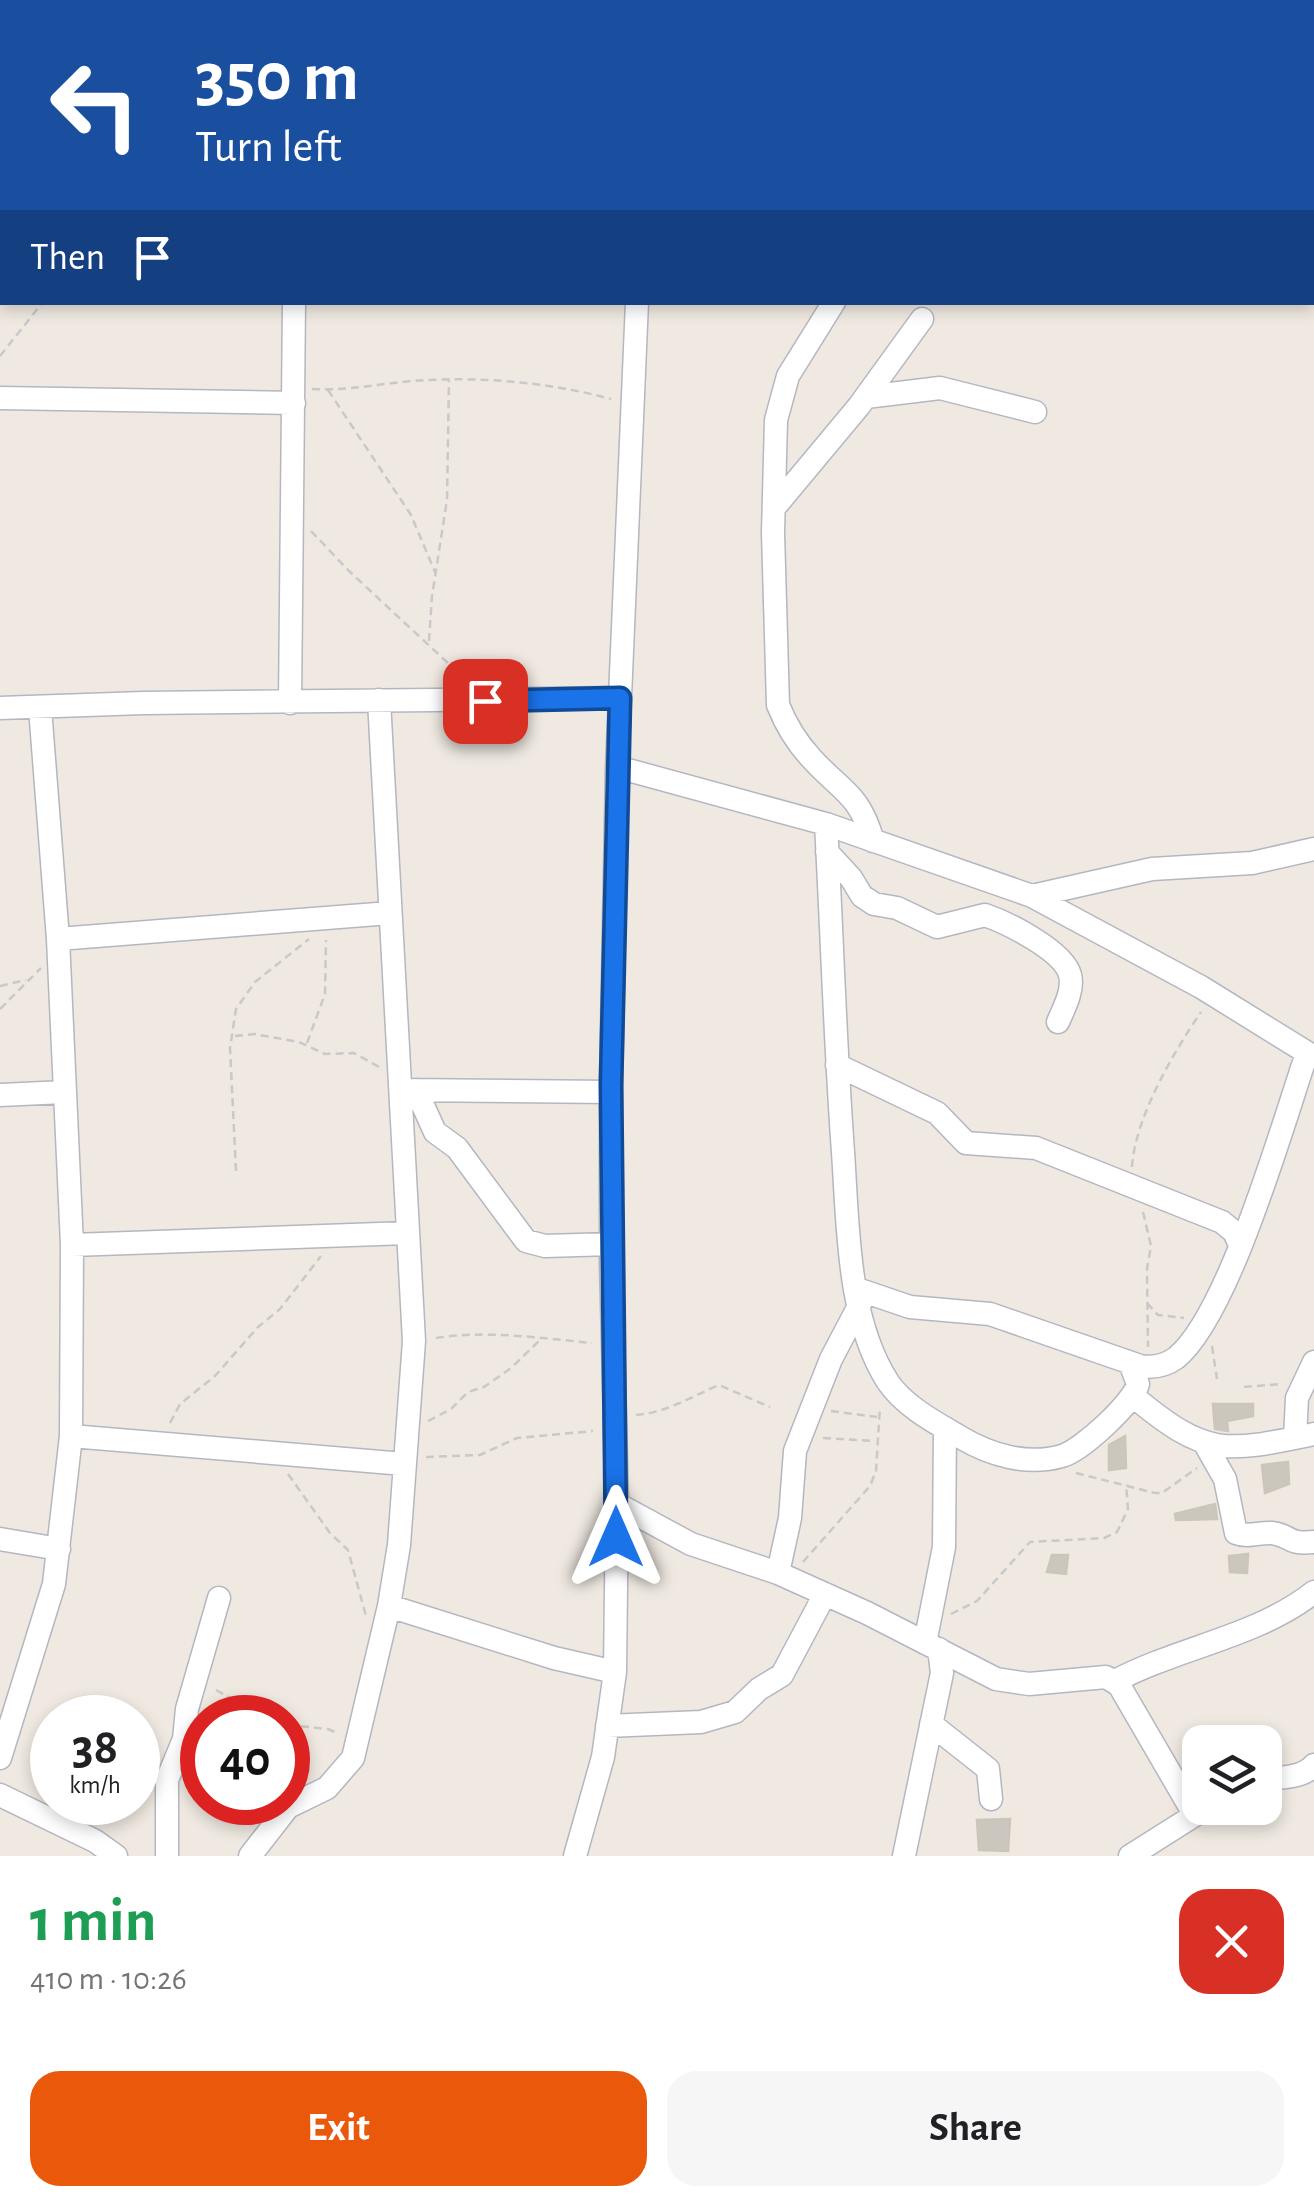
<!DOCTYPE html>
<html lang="en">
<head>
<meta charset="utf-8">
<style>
  body { margin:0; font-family:"Alegreya Sans",sans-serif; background:#f6f6f6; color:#202124; height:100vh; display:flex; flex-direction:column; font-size:38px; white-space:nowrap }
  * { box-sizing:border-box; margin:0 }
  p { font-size:32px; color:#757577 }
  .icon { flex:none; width:55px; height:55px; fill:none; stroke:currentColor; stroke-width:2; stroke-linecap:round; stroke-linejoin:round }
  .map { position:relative; height:1856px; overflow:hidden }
  .side { display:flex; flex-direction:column; background:#fff; flex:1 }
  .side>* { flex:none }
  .guide { position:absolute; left:0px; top:0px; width:1315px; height:305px; box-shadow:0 5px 15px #0003; background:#1a4fa0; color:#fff; overflow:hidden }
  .buttons { position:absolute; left:1182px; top:1725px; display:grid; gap:20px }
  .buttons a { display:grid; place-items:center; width:100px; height:100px; border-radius:20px; background:#fff; box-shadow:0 5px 15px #0003; font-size:50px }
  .speed { position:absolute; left:30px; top:1695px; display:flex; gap:20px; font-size:50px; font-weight:700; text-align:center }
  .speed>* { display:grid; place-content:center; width:130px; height:130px; border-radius:50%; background:#fff; box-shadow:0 5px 15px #0003; line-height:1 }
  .speed small { font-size:25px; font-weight:400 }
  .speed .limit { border:15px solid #d22; background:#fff; color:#111 }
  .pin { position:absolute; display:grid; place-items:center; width:85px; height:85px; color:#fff; margin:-42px; border-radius:20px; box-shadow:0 5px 15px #0006 }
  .me { position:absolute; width:110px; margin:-55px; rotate:0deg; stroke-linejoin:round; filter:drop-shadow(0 0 8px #0008) }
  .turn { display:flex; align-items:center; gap:35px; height:210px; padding:0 30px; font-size:45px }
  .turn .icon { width:130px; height:130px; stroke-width:2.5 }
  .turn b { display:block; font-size:70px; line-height:85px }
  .then { display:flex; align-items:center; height:95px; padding:0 30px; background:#0003; gap:20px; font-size:38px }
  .round { display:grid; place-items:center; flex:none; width:105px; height:105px; border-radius:30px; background:#f6f6f6 }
  .overview { display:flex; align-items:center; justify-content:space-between; height:170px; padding:0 30px }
  h1 { font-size:60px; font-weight:700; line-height:75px; color:#1e9e55 }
  .cta { display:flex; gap:20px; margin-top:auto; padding:20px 30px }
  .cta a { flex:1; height:115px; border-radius:30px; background:#ea580c; color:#fff; font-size:40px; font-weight:700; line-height:115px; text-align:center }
  .cta a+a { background:#f6f6f6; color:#202124 }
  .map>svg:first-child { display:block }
  .building { fill:#cbc7bf; stroke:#cbc5ba; stroke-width:2.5 }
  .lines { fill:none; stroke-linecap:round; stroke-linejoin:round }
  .minor-casing { stroke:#b4b7c1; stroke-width:25 }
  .path { stroke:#c9c9c9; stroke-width:2.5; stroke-dasharray:8 5; stroke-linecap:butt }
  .minor { stroke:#fff; stroke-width:22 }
  .route-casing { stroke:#114b97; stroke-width:25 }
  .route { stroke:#1a73e8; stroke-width:18 }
</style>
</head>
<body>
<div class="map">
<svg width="1314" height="1856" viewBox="0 0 1314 1856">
  <rect width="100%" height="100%" fill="#efe9e1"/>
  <path class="building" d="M1213 1404H1253V1416L1227 1421 1228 1431 1215 1429Z
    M1125 1436 1126 1468 1109 1470V1445Z
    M1288 1462 1289 1484 1265 1493 1262 1465Z
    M1215 1504 1217 1519 1176 1520 1175 1514Z
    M1248 1554 1247 1573 1230 1572 1229 1556Z
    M1052 1555H1068L1066 1574 1047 1572Z
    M1010 1819 1008 1851 979 1850 977 1820Z"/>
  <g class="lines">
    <defs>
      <path id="minor" d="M407 0 408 2
        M981 0 985 2
        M647 2V0
        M1119 2 1120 0
        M0 32H2
        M834 302 788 376 776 420 773 533 778 705C786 725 796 742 812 759 842 792 859 793 873 841
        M866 397 940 388 1035 412
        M0 398 294 403
        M774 508 859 406 922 319
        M290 703 294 302
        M0 708 143 703 620 698
        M617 767 826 824 1032 896 1201 987 1314 1057
        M826 824C832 934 835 1043 843 1152 848 1224 847 1319 888 1382 904 1406 936 1423 960 1437 990 1455 1027 1466 1062 1456 1082 1450 1133 1403 1138 1384L1130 1363
        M827 852 851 878 862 896 874 904 897 908 937 927 985 915C1008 923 1064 951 1070 975 1074 990 1064 1008 1058 1022
        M1032 896 1152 869 1252 863 1314 849
        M58 939 390 913
        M837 1065 937 1113 966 1143 1036 1148 1222 1222 1234 1232 1240 1245
        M405 1090 611 1092
        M416 1090 435 1132 457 1148 526 1241 545 1246 611 1244
        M0 1095 64 1092
        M72 1245 407 1233
        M857 1289 910 1307 990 1314 1140 1366C1153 1368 1165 1366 1176 1358 1229 1315 1283 1123 1307 1053
        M1133 1396C1206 1457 1224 1453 1314 1434
        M71 1436 404 1464
        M1295 1438 1297 1398 1314 1362
        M1205 1444 1225 1479 1236 1533C1249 1538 1259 1532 1272 1533 1291 1535 1286 1545 1314 1542
        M617 1504 691 1544 778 1573 867 1613 996 1679 1029 1684 1106 1677 1119 1685 1194 1814
        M0 1539 59 1549
        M778 1573 790 1518 795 1451 831 1359 860 1304
        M389 1606 554 1658 615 1672
        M925 1643 944 1547 945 1428
        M1115 1681C1179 1647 1257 1637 1314 1592
        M931 1724 988 1769 991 1799
        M607 1726 701 1722 735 1712 759 1689 782 1675 825 1594
        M0 1758 54 1584 71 1436 72 1245 58 939 40 708
        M1265 1777C1280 1779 1304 1777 1314 1765
        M0 1795 95 1841 116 1856
        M167 1856V1780L184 1739 187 1709 219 1598
        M250 1856 288 1807 327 1788 353 1758 389 1606 399 1545 414 1341 379 700
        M575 1856 603 1757 615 1672 617 1504 611 1264V1085L617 767 637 302
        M904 1856 942 1673 939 1649
        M1130 1856 1206 1808"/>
    </defs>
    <use href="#minor" class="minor-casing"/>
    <path class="path" d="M242 0 248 2
      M601 0 606 2
      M0 356 43 302
      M312 389C346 391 378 384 412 381 478 376 548 382 611 399
      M328 390 411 515 435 572
      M311 531 349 571 464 678
      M429 641 432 596 447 500 449 380
      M0 986 26 980
      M0 1009 41 968
      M235 1036 254 1034 299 1042 325 1054 354 1053 379 1067
      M307 1043 325 994 326 940
      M1132 1167C1135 1118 1173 1053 1201 1012
      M236 1171 230 1048 236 1009 255 982 309 939
      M1143 1212 1151 1246 1147 1269 1148 1347
      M1147 1303 1158 1315 1184 1318
      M436 1338C486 1330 541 1338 592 1343
      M1212 1346 1217 1379
      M1244 1387 1282 1384
      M831 1411 877 1417
      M636 1415C665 1413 691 1397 719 1385L770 1407
      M428 1421 451 1409 468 1392 484 1387 511 1368 541 1339
      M170 1423 180 1404 215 1376 258 1327 280 1309 321 1256
      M823 1438 875 1441
      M426 1457 480 1455 517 1438 593 1431
      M1076 1473 1155 1493H1162L1197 1468
      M288 1474 330 1533 348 1550 366 1616
      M803 1562 870 1486 876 1471 880 1407
      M951 1614 977 1601 1030 1542 1104 1538 1117 1532 1128 1509 1126 1484
      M216 1690 267 1718
      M288 1725 328 1729 337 1733"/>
    <use href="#minor" class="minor"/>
  </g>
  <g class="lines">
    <defs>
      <path id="route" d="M485 701 620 698 611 1085 616 1537"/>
    </defs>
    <use href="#route" class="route-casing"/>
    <use href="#route" class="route"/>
  </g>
</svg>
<div class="buttons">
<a><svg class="icon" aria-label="layers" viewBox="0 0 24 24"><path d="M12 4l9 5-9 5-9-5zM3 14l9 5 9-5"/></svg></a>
</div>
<div class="speed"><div>38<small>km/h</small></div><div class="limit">40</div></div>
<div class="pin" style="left:485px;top:701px;background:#d93025"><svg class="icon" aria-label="arrive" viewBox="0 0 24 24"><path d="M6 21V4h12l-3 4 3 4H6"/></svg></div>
<svg class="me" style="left:616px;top:1537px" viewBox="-20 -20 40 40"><path d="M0-17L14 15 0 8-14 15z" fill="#1a73e8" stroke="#fff" stroke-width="4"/></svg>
<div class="guide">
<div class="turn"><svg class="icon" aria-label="left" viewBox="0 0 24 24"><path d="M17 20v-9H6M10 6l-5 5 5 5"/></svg><div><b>350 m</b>Turn left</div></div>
<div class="then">Then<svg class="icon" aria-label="arrive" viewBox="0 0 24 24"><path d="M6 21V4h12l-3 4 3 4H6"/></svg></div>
</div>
</div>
<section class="side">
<div class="overview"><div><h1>1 min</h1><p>410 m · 10:26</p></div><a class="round" style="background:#d93025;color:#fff"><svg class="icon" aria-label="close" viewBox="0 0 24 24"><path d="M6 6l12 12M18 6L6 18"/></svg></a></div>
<div class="cta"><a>Exit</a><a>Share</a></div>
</section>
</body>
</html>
